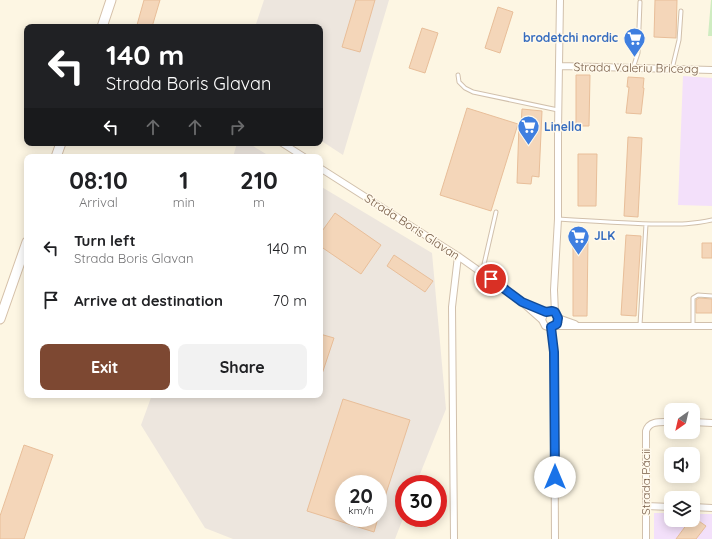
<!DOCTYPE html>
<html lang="en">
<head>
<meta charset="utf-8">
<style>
  body { margin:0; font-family:Quicksand,sans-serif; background:#f2f2f2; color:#202124; height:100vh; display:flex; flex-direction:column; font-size:15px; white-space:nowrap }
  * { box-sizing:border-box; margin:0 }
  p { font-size:13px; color:#757577 }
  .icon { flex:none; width:22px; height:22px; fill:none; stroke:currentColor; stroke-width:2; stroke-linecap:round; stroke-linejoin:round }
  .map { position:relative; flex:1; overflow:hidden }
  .details { position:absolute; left:24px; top:154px; width:299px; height:244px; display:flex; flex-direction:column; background:#fff; border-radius:8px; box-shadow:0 2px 10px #0003 }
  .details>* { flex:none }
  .banner { position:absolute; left:24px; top:24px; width:299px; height:122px; border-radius:8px; box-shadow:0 2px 10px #0003; background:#202124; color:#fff; overflow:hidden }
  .needle { width:26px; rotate:214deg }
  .tools { position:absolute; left:664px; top:403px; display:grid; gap:8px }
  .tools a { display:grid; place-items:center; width:36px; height:36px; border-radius:8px; background:#fff; box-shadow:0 2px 10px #0003; font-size:20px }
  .speed { position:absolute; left:335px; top:475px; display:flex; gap:8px; font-size:20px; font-weight:700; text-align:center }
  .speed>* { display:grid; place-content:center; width:52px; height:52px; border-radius:50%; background:#fff; box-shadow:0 2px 10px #0003; line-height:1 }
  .speed small { font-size:10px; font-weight:400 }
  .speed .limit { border:6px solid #d22; background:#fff; color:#111 }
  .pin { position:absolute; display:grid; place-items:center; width:34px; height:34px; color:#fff; margin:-17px; border:2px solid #fff; border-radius:50%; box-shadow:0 1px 4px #0007 }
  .me { position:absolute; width:44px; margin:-22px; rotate:0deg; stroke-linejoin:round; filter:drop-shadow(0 0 3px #0008) }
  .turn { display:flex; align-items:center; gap:14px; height:84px; padding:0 16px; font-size:18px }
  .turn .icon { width:52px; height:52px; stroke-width:2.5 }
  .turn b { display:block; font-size:28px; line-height:34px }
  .lanes { display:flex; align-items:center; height:38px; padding:0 16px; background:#0003; justify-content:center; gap:20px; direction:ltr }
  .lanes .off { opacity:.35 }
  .eta { display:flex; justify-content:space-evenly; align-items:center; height:68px; text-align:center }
  .eta b { font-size:24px; font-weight:800; line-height:28px }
  .action { display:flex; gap:8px; margin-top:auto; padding:8px 16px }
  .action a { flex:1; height:46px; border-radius:8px; background:#7d4832; color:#fff; font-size:16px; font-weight:800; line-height:46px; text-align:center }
  .action a+a { background:#f2f2f2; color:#202124 }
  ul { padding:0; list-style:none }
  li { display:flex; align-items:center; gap:12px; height:52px; padding:0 16px }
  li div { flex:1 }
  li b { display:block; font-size:15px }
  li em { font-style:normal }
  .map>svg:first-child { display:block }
  .industrial { fill:#ede6de; fill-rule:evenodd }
  .education { fill:#f3e0fa }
  .green { fill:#cfecc1 }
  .building { fill:#f4d6b9; stroke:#e8be99 }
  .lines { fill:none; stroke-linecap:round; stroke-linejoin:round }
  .service-casing { stroke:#d1c0ac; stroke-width:5 }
  .minor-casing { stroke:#d1c0ac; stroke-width:8 }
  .secondary-casing { stroke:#d5c0a9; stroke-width:11 }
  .service { stroke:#fff; stroke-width:3 }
  .minor { stroke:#fff; stroke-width:6 }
  .secondary { stroke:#fff; stroke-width:9 }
  .route-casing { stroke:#114b97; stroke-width:10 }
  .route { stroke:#1a73e8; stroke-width:7 }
  .labels { text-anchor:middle; stroke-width:3; stroke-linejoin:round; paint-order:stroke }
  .shop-label { font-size:12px; font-weight:bold; fill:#366cbe; stroke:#fff9eb; text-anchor:start }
  .street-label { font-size:12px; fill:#775d48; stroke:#fff9eb }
</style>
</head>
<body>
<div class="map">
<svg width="712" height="539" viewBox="0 0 712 539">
  <rect width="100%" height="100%" fill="#fdf6e3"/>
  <path class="industrial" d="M264 0H389L343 155 320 140V27H255Z
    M237 143H248L271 157H233Z
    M320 186 432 253 446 409 416 484H404V516L395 539H233L205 528 141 425 152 395H320ZM344 484H378V518H344Z"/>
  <path class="education" d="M683 76 712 78V206L678 205Z
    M654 513H671V520H693V514H712V539H654Z"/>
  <path class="green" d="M711 0H712V36H708Z"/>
  <path class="building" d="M144 0H160L152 27H145L137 25Z
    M356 0H375L360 52 342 47Z
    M655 0H677L676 38 654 37Z
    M498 7 513 12 500 53 485 48Z
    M422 28 438 33 425 73 409 68Z
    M576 75H590L589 126H576Z
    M628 77 644 78 643 88H644L641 114 626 113 629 87H627Z
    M467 108 518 124 491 211 440 195Z
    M522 109 542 111 539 177 532 176 531 184 517 183 519 124 521 125Z
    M628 137 642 138 638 217 624 216Z
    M578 154H597L596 206H578Z
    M335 213 381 245 361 274 320 246V234Z
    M573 235 588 236 587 316H573Z
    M626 235 641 236 636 316 621 315Z
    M702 243H712V258H702Z
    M394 255 433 281 425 292 387 266Z
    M699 298 712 299V313H696V300Z
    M320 334 334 338 321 377 320 376Z
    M343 399 410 420 379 515H378V484H344V518H378L374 532 307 511Z
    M24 445 53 455 24 539H0V516Z
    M693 517 706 526 696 539H676L690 520H693Z"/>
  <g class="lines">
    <defs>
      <path id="service" d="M633 68 638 53 640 2
        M672 69 679 40 681 11
        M458 75 459 82 465 88 473 92 558 110
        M558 219C589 221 620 223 651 224 672 224 692 225 712 220
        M482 273 496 212
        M640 325 646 224
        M693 325V298L698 295 712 296"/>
      <path id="minor" d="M560 66 712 70
        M282 143 304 157
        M320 168 458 256 516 297 542 320 545 326C552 329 558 326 558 318L555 313 549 311 544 314 542 320
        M527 304 546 312
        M555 313 554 290 558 219V130L560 0
        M558 318 575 324
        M554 326H712
        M551 327 554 352 555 539
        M693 422 712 423
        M646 506 671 507
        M693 507 712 508
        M454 539 452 307 458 256
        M646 539V431C649 420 662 422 671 422"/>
      <path id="secondary" d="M102 27 111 0
        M56 157 61 143
        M0 319 27 242"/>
    </defs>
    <use href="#service" class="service-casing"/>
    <use href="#minor" class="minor-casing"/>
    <use href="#secondary" class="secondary-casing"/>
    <use href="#service" class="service"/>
    <use href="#minor" class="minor"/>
    <use href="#secondary" class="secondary"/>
  </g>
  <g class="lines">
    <defs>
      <path id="route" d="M491 279 522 302 546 312 552 311 555 312 558 318 557 324 551 327 554 352 555 477"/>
    </defs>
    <use href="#route" class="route-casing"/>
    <use href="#route" class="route"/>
  </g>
  <defs>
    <symbol id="supermarket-pin" viewBox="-11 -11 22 30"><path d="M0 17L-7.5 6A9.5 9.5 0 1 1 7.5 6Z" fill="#3f7fe0" stroke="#fff9eb"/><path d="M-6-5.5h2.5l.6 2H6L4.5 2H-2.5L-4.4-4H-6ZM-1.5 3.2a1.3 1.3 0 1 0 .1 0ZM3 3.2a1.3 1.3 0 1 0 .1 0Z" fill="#fff"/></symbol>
  </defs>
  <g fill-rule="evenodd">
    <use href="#supermarket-pin" x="622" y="26" width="25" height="34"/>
    <use href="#supermarket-pin" x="516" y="114" width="25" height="34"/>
    <use href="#supermarket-pin" x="566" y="224" width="25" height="34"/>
  </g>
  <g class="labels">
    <g class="shop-label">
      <text x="618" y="42" text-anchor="end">brodetchi nordic</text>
      <text x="544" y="131">Linella</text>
      <text x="594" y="240">JLK</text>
    </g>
    <g class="street-label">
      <text transform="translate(636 68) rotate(1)" y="4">Strada Valeriu Briceag</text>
      <text transform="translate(412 227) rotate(33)" y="4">Strada Boris Glavan</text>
      <text transform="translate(646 482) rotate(-90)" y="4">Strada Păcii</text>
    </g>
  </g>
</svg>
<div class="tools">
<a><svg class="needle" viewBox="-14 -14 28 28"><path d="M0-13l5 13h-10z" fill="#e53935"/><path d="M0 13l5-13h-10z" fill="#757577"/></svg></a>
<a><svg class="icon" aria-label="sound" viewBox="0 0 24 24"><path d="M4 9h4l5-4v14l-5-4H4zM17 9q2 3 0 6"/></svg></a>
<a><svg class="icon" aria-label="layers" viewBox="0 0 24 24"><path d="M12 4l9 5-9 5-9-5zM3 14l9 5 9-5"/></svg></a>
</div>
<div class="speed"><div>20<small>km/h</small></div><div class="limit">30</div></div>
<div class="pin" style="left:491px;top:279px;background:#d93025"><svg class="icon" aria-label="arrive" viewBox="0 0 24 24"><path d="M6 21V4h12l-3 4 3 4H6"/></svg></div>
<svg class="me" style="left:555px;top:477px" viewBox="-20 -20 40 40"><circle r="19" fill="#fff"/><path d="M0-13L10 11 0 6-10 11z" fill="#1a73e8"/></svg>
<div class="banner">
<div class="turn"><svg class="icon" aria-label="left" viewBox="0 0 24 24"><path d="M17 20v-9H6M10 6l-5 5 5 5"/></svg><div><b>140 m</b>Strada Boris Glavan</div></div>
<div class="lanes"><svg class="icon" aria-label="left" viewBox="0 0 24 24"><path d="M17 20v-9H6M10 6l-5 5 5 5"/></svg><svg class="icon off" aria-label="ahead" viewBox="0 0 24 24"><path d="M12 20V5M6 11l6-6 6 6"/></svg><svg class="icon off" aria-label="ahead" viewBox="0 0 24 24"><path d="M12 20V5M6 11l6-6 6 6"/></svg><svg class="icon off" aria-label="right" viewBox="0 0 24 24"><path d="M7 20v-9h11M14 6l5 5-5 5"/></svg></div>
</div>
<section class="details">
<div class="eta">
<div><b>08:10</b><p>Arrival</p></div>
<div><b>1</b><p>min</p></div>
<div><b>210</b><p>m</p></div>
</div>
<ul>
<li><svg class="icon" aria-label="left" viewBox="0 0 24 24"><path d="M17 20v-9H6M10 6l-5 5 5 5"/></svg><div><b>Turn left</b><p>Strada Boris Glavan</p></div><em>140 m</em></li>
<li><svg class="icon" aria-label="arrive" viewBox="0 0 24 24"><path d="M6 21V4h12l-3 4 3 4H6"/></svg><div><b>Arrive at destination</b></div><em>70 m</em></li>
</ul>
<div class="action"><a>Exit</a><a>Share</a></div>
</section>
</div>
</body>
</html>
